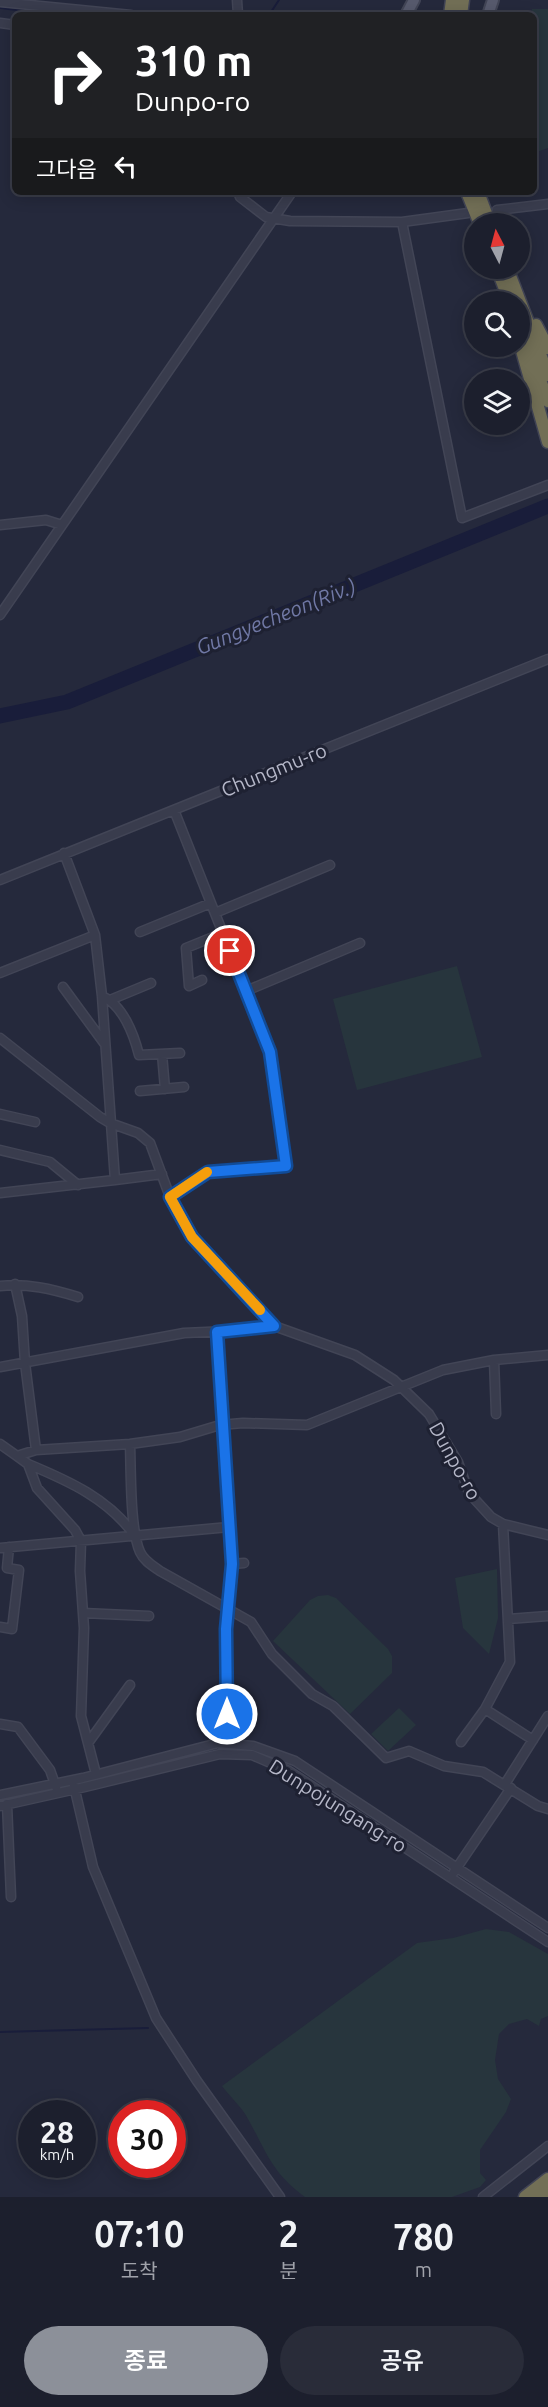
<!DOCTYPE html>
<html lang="ko">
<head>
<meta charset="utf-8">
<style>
  body { margin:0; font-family:Ubuntu,"Noto Sans KR",sans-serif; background:#292c39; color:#f1f3f6; height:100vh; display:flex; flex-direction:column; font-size:22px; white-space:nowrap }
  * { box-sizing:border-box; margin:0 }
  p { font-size:20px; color:#a0a2aa }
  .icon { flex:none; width:33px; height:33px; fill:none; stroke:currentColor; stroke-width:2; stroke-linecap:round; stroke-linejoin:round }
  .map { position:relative; height:2197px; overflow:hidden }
  .details { display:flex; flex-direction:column; background:#1c1f2d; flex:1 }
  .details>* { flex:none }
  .top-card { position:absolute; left:12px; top:12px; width:525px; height:183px; border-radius:9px; box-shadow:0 3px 15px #0003,0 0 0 2px #3a3d49; background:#202124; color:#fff; overflow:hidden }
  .needle { width:39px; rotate:354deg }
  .controls { position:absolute; left:464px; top:213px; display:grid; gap:12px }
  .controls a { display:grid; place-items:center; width:66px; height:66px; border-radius:50%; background:#1c1f2d; box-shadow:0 3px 15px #0003,0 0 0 2px #3a3d49; font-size:30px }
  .speed { position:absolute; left:18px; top:2100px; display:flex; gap:12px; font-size:30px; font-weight:700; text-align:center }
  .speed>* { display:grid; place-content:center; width:78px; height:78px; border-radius:50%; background:#1c1f2d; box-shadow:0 3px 15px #0003,0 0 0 2px #3a3d49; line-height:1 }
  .speed small { font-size:15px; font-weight:400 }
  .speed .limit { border:9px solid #d22; background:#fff; color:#111 }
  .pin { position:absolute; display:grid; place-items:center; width:51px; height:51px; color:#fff; margin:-26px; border:3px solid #fff; border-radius:50%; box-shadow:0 2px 6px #0007 }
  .me { position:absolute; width:66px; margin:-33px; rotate:0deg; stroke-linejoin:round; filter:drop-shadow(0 0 4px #0008) }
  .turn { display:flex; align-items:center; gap:21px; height:126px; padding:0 24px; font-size:27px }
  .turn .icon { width:78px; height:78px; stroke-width:2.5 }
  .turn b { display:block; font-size:42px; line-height:51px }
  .then { display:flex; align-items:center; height:57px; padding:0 24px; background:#0003; gap:12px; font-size:22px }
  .eta { display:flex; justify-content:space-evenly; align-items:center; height:102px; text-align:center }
  .eta b { font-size:36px; font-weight:600; line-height:42px }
  .cta { display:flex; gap:12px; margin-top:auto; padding:12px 24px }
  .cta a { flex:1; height:69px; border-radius:36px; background:#8c9099; color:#fff; font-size:24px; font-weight:600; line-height:69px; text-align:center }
  .cta a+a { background:#292c39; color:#f1f3f6 }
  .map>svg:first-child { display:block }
  .green { fill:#27353d }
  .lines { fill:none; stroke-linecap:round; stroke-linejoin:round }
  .stream { stroke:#191d3a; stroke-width:2 }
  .river { stroke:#191d3a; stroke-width:15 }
  .minor-casing { stroke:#424556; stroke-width:11 }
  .major-casing { stroke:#424556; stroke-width:14 }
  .highway-casing { stroke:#414455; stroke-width:15 }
  .minor { stroke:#393c4d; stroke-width:8 }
  .major { stroke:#575a6d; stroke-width:10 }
  .highway { stroke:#726f56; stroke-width:12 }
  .route-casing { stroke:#114b97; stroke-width:15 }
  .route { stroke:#1a73e8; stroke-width:10 }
  .slow { stroke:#f59e0b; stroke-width:10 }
  .labels { text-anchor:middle; stroke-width:6; stroke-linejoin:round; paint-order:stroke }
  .street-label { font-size:20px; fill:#b5b7c8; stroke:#1e2132 }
  .water-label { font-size:21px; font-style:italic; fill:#7078a5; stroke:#1e2132 }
</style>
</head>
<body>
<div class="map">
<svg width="548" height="2197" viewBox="0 0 548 2197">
  <rect width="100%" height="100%" fill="#25293c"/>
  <path class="green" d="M532 9H548V148L534 153V15H531Z
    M457 966 482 1057 357 1090 333 999Z
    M497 1569 498 1618 489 1654 463 1628 455 1578Z
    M328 1595 336 1598 388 1649 392 1656V1673L350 1714 273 1641 310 1600 318 1596Z
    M399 1708 416 1725 388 1751 371 1734Z
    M486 1929 509 1932 548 1954V2016L541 2019 539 2026 527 2019 509 2024 499 2034 495 2060 498 2079 511 2099 506 2112 480 2150V2173L486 2180 480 2187 452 2197H305C272 2173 267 2153 248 2119 242 2107 230 2097 222 2086L417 1943 453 1938Z"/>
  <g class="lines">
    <path class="stream" d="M0 8 60 15
      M269 15 279 0
      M0 2032 148 2028"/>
    <path class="river" d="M0 716 67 702 548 506"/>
    <defs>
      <path id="minor" d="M237 0 238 15
        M0 2 131 15
        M0 23 15 25
        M238 192 240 197 266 217 290 221 402 222 468 213
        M497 210 548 204
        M402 222 462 518 548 485
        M0 525 46 520 62 525
        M0 615 292 192
        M64 853 95 935 102 996 115 1180 162 1174
        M0 880 548 659
        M215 913 330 865
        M140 932 211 903
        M0 973 95 935
        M202 980 189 986 186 948 223 933
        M63 987 104 1043
        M246 991 360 943
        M102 996C123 1005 134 1035 139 1055L180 1053
        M110 1000 151 983
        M0 1038 100 1117 110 1123 138 1133 150 1143 170 1197 192 1237 274 1326 355 1355 394 1380 429 1414 458 1462 469 1493 491 1517 503 1524 548 1535
        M162 1054 165 1089
        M140 1091 184 1087
        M0 1114 35 1122
        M0 1150 50 1162 78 1185
        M0 1193 115 1180
        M170 1197 208 1172 286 1166 270 1052 174 810
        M15 1284 22 1316 25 1363 36 1450
        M0 1286C27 1283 52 1289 78 1297
        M217 1332 232 1564 227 1629V1743
        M494 1360 496 1414
        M0 1367 184 1333 228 1331 274 1326
        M0 1444 17 1456 36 1450 130 1444 180 1437 220 1425 243 1423 307 1425 443 1370 494 1360 548 1355
        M130 1444C131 1471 130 1530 140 1552 144 1561 153 1566 160 1571L251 1622 272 1654 312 1694 333 1706 386 1758 409 1751 444 1766 483 1772 538 1806 548 1809
        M17 1456 28 1464 37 1488 75 1530 81 1541 80 1571 84 1628 81 1716 96 1774
        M28 1464C69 1481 109 1499 135 1536
        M0 1548 229 1527
        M232 1564 244 1563
        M83 1613 149 1616
        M508 1619 548 1616
        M0 1627 12 1629 19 1570 7 1568 9 1547
        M485 1709 533 1740
        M0 1724 18 1727 50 1770 56 1787
        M461 1742 485 1709 510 1662 503 1524
        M88 1743 130 1685
        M505 1784 548 1716
        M74 1786 93 1867 156 2018 197 2081 280 2197
        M0 1795 83 1778 218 1743 253 1746 295 1761 548 1928
        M7 1804 11 1897
        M0 1806 85 1787 220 1754 252 1755 289 1771 548 1942
        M454 1872 511 1788
        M483 2197 548 2146"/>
      <path id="major" d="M406 15 414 0
        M488 15 493 0"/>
      <path id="highway" d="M450 15 452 0
        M461 15 463 0
        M467 192 480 224
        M478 192 490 224
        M497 268 510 302
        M507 268 548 375
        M536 325 548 348
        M519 326 548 401
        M519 340 548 442
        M525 2197 548 2179
        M539 2197 548 2190"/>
    </defs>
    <use href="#minor" class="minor-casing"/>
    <use href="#major" class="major-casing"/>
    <use href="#highway" class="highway-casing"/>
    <use href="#minor" class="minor"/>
    <use href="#major" class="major"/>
    <use href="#highway" class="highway"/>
  </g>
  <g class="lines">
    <defs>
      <path id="route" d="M227 1714 226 1629 232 1564 217 1332 274 1326 192 1237 170 1197 208 1172 286 1166 270 1052 230 951"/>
    </defs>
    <use href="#route" class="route-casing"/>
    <use href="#route" class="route"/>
    <path class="slow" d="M207 1172 170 1197 192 1237 260 1310"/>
  </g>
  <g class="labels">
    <g class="street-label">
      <text transform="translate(274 770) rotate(-22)" y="7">Chungmu-ro</text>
      <text transform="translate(455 1461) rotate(61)" y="7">Dunpo-ro</text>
      <text transform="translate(338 1806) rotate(32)" y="7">Dunpojungang-ro</text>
    </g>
    <g class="water-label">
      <text transform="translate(276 617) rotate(-22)" y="7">Gungyecheon(Riv.)</text>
    </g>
  </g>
</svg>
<div class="controls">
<a><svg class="needle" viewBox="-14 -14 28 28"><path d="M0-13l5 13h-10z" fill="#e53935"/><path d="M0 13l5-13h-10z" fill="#a0a2aa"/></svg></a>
<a><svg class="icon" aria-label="search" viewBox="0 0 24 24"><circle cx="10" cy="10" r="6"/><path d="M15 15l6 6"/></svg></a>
<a><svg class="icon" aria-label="layers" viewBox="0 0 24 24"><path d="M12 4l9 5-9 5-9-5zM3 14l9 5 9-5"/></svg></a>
</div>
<div class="speed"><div>28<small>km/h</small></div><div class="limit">30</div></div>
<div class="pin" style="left:230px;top:951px;background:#d93025"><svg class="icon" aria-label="arrive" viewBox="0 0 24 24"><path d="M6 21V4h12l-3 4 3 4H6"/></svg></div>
<svg class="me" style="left:227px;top:1714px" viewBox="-20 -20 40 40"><circle r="17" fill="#1a73e8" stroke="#fff" stroke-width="3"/><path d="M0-11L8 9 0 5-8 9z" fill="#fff"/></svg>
<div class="top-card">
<div class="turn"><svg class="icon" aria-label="right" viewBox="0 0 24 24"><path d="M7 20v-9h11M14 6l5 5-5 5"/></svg><div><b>310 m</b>Dunpo-ro</div></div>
<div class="then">그다음<svg class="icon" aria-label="left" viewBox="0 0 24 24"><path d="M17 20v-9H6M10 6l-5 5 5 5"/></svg></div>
</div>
</div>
<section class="details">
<div class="eta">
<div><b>07:10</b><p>도착</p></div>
<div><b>2</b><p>분</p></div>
<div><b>780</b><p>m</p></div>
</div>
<div class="cta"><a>종료</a><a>공유</a></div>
</section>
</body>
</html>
